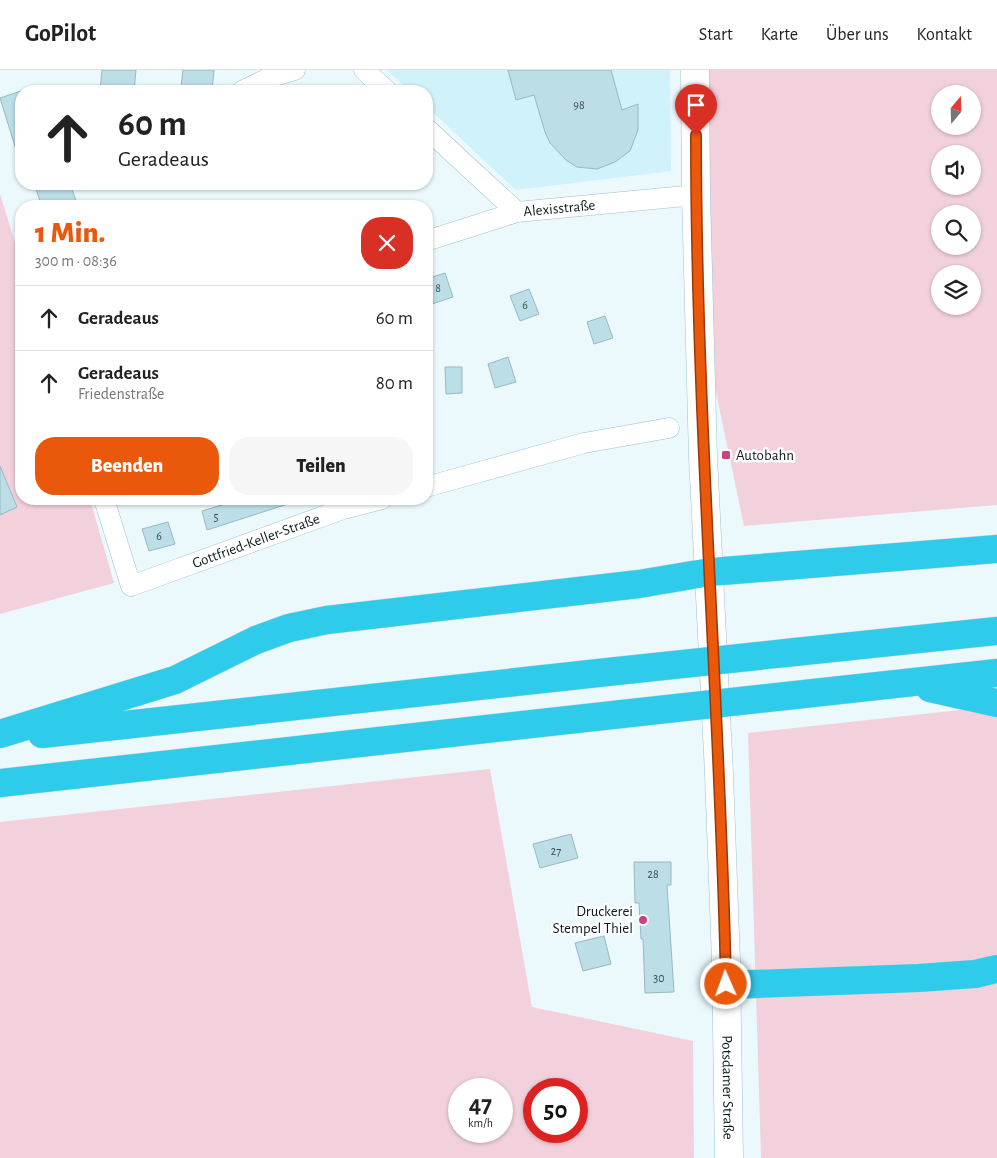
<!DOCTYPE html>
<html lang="de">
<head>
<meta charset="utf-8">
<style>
  body { margin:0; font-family:"Alegreya Sans",sans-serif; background:#f6f6f6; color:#222; height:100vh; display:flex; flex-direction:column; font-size:19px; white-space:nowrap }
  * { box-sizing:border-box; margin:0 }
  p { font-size:16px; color:#767676 }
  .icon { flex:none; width:28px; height:28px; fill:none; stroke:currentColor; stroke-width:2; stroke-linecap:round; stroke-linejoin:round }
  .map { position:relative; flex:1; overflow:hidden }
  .side { position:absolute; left:15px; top:130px; width:418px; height:305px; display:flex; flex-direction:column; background:#fff; border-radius:20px; box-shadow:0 1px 4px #0004 }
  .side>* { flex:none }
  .hud { position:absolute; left:15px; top:15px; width:418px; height:105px; border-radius:20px; box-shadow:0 1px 4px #0004; background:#fff; color:#222; overflow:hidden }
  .needle { width:32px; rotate:19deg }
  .buttons { position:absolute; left:931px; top:15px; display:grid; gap:10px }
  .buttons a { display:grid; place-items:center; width:50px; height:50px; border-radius:50%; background:#fff; box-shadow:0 1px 4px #0004; font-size:25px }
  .speed { position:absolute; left:448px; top:1008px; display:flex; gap:10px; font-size:25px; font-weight:700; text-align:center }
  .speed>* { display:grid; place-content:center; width:65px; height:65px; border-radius:50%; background:#fff; box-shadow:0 1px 4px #0004; line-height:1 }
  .speed small { font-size:12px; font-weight:400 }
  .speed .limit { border:8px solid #d22; background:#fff; color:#111 }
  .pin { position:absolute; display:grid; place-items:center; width:42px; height:42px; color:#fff; margin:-51px -21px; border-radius:50% 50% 50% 0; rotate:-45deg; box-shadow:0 0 5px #0007 }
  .pin .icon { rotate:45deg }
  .me { position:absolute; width:55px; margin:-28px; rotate:358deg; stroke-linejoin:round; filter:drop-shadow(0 0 4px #0008) }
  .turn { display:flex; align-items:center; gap:18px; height:105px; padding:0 20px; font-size:22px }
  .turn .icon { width:65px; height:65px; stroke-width:2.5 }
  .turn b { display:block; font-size:35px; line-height:42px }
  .round { display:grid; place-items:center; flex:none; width:52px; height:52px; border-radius:20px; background:#f6f6f6 }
  .overview { display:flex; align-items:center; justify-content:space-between; height:85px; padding:0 20px }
  h1 { font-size:30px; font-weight:800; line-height:38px; color:#ea580c }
  .button { display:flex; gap:10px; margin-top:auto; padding:10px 20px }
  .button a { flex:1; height:58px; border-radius:20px; background:#ea580c; color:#fff; font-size:20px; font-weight:800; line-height:58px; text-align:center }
  .button a+a { background:#f6f6f6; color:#222 }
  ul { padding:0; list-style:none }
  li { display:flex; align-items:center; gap:15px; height:65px; padding:0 20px; border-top:1px solid #e0e0e0 }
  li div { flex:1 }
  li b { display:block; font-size:19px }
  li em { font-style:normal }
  header { display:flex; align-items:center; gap:30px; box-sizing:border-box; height:70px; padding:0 25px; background:#fff; border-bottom:1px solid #e0e0e0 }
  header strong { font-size:24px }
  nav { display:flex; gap:28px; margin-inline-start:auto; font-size:18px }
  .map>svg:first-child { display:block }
  .built { fill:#cff2fb }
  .green { fill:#f2d1dd; fill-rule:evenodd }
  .building { fill:#bbdee7; stroke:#97b9c1 }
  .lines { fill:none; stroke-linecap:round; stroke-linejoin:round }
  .street-casing { stroke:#9ec1c9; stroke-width:21 }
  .secondary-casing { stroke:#9ec1c9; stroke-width:29 }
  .highway-casing { stroke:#d3d6d6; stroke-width:29 }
  .street { stroke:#fff; stroke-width:20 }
  .secondary { stroke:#fff; stroke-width:28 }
  .highway { stroke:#2eccea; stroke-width:28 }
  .highway-bridge-casing { stroke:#d3d6d6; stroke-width:29; stroke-linecap:butt }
  .highway-bridge { stroke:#2eccea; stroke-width:28 }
  .route-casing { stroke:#983908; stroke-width:12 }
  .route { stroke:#ea580c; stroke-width:9 }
  .poi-dot { fill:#c94384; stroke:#fff; stroke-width:2 }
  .labels { text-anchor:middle; stroke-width:5; stroke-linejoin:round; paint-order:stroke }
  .number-label { font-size:12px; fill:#384a4f }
  .street-label { font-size:15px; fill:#0c191c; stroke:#fff }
  .poi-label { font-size:15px; fill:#0c191c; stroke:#fff; text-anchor:start }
</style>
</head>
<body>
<header>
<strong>GoPilot</strong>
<nav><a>Start</a><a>Karte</a><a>Über uns</a><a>Kontakt</a></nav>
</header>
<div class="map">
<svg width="997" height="1088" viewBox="0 0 997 1088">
  <rect width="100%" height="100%" fill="#ebf9fd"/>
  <path class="built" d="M387 0H670L671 101 516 120 426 36V21H410Z"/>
  <path class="green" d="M709 0H997V435L744 456 709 289ZM940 24H972V56H940ZM940 84H972V116H940ZM940 144H972V176H940ZM940 204H972V236H940Z
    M0 124 21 192V429H90L114 513 0 544Z
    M997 636V1088H761L748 663Z
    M490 699 532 937 693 971 694 1088H0V752ZM459 1019H501V1061H459ZM534 1019H576V1061H534Z"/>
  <path class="building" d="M102 0H136L134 21H100Z
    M183 0H214L212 21 181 17Z
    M508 0H611L622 40 638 34V60L630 81 615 92 597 99 577 97 566 90 550 73 545 62 534 25 516 30Z
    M21 21V86H18L0 28Z
    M34 114H70L78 136H42Z
    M445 203 453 227 426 236V209Z
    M529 219 539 244 520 251 510 226Z
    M605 246 613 268 594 274 587 252Z
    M508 287 516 312 495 318 488 294Z
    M445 297H462V323L446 324Z
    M0 396 17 437 0 445Z
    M242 429H293L294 432 207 460 202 441Z
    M168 452 175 474 149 481 142 459Z
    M571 764 578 788 540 798 533 774Z
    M634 792H671V815H667L674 922 645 923 643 869H641L639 833H635Z
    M604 866 611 894 583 901 575 873Z"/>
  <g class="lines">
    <defs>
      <g id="street">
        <path d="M364 0 387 21"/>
        <path d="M242 21 271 7 295 0"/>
        <path d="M426 58 517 142"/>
        <path id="s1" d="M426 171 517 142 696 125"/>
        <path d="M426 417 584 373 669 358"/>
        <path id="s2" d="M104 429 131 516 343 439 382 429"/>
      </g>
      <g id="secondary">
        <path id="s3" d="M695 0 696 125 703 387 719 704 726 891 729 1088"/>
      </g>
      <path id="highway" d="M795 582 997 561
        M930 618 997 633
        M795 625 997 603
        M0 664 175 610 256 570 289 558 327 550 639 514 710 502 997 479
        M42 664 617 601
        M0 713 622 644
        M726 915 919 908 975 904 997 899"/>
    </defs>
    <use href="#street" class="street-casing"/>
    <use href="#secondary" class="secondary-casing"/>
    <use href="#highway" class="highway-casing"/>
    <use href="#street" class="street"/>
    <use href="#secondary" class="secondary"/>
    <use href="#highway" class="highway"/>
    <defs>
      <path id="highway-bridge" d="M617 601 795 582
        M622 644 795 625"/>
    </defs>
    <use href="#highway-bridge" class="highway-bridge-casing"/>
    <use href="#highway-bridge" class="highway-bridge"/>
  </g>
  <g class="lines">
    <defs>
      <path id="route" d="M696 65C696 348 720 631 726 914"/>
    </defs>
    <use href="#route" class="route-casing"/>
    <use href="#route" class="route"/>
  </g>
  <g class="poi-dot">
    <rect x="721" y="380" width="10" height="10" rx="2.5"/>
    <circle cx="643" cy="850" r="5"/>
  </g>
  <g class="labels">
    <g class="number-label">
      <text x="579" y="39">98</text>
      <text x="438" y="222">8</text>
      <text x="525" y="239">6</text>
      <text x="216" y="451">5</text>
      <text x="159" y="470">6</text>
      <text x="556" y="785">27</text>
      <text x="653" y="808">28</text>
      <text x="659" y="912">30</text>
    </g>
    <g class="street-label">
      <text dy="5" stroke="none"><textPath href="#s1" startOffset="138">Alexisstraße</textPath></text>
      <text dy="5" stroke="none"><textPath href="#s2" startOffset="224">Gottfried-Keller-Straße</textPath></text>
      <text dy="5" stroke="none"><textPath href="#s3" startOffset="1018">Potsdamer Straße</textPath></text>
    </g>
    <g class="poi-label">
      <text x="736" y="390">Autobahn</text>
      <text x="633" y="846" text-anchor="end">Druckerei<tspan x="633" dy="17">Stempel Thiel</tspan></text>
    </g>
  </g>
</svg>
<div class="buttons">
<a><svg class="needle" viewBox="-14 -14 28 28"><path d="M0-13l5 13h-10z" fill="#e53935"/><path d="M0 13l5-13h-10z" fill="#767676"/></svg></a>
<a><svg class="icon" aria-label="sound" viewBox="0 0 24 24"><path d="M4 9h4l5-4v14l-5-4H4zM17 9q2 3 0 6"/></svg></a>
<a><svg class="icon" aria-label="search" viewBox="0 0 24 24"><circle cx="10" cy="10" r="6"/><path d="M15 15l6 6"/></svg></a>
<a><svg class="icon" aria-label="layers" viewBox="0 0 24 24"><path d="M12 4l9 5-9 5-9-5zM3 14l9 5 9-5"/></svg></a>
</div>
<div class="speed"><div>47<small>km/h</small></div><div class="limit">50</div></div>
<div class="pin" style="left:696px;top:65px;background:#d93025"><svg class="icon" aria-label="arrive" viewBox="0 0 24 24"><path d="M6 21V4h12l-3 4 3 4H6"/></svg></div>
<svg class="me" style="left:726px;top:914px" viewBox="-20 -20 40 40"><circle r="17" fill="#ea580c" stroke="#fff" stroke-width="3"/><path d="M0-11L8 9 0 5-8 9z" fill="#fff"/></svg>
<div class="hud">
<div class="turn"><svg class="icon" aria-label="ahead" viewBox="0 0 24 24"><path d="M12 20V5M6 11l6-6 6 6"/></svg><div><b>60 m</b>Geradeaus</div></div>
</div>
<section class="side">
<div class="overview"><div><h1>1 Min.</h1><p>300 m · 08:36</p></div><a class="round" style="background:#d93025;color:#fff"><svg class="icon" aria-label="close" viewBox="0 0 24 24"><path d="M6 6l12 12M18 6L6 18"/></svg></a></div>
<ul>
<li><svg class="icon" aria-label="ahead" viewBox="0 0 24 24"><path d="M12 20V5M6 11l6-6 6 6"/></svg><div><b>Geradeaus</b></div><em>60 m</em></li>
<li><svg class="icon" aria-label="ahead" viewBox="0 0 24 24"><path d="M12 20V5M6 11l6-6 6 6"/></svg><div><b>Geradeaus</b><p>Friedenstraße</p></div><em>80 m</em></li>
</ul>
<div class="button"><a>Beenden</a><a>Teilen</a></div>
</section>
</div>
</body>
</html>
